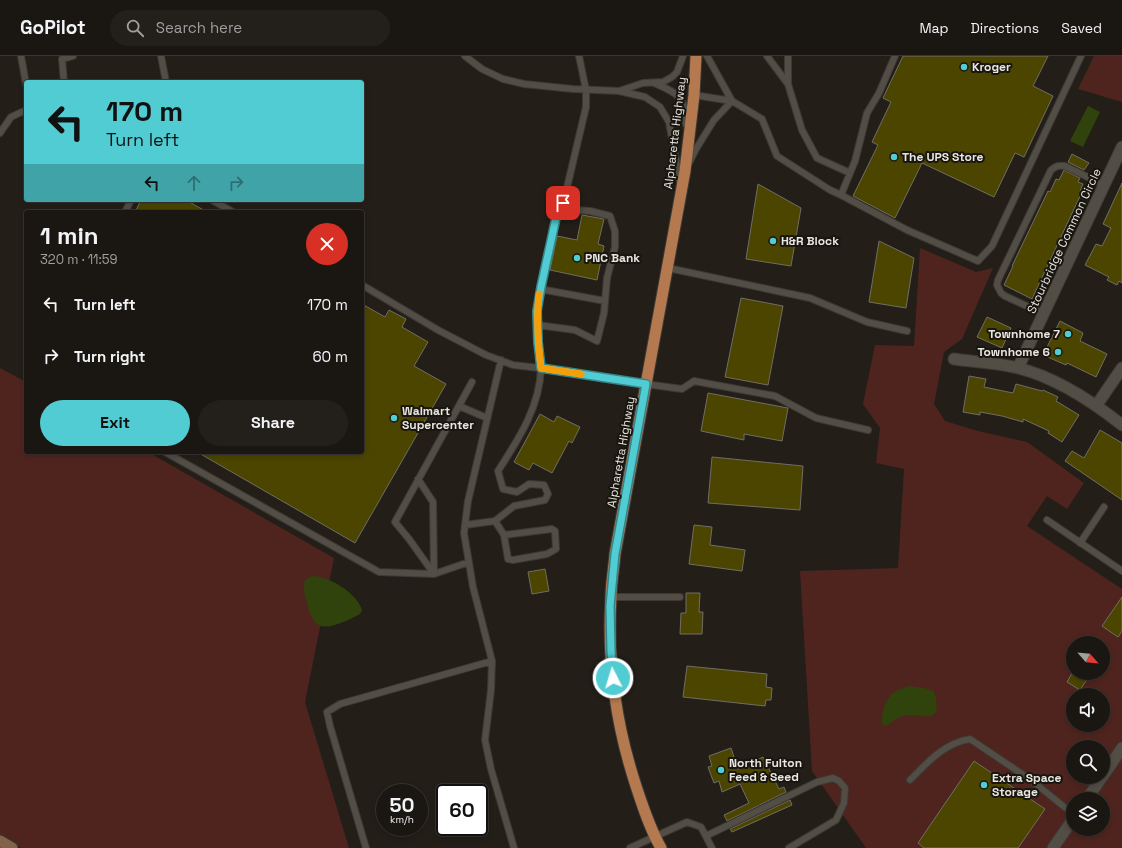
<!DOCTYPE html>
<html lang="en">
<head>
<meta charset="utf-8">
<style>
  body { margin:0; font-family:"Space Grotesk",sans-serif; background:#231f1b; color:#f1f3f6; height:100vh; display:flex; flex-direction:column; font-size:15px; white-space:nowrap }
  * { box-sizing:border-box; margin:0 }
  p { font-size:13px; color:#9f9f9f }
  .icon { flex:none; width:22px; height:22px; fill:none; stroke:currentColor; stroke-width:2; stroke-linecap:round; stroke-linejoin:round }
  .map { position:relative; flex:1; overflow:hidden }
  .details { position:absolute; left:24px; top:154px; width:340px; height:244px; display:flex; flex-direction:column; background:#1a1612; border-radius:4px; box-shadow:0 2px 6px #0003,0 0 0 1px #383532 }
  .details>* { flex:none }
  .banner { position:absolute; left:24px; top:24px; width:340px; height:122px; border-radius:4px; box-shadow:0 2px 6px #0003,0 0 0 1px #383532; background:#51ccd2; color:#111; overflow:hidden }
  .needle { width:26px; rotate:117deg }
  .tools { position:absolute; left:1066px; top:580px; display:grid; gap:8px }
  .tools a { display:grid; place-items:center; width:44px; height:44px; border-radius:50%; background:#1a1612; box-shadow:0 2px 6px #0003,0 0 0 1px #383532; font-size:20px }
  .speed { position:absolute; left:376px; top:728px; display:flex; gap:8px; font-size:20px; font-weight:700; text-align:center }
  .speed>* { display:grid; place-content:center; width:52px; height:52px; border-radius:50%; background:#1a1612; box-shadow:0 2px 6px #0003,0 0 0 1px #383532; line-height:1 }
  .speed small { font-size:10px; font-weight:400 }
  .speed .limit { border:2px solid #111; border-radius:6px; background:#fff; color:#111 }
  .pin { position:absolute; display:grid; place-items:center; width:34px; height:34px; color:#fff; margin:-17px; border-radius:8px; box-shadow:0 2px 6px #0006 }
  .me { position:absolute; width:44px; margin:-22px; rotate:355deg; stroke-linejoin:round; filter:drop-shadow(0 0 3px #0008) }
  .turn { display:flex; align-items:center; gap:14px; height:84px; padding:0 16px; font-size:18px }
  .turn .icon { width:52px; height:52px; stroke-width:2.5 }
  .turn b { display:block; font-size:28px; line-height:34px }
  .lanes { display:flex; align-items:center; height:38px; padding:0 16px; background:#0003; justify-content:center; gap:20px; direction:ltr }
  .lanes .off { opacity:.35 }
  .round { display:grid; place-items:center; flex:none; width:42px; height:42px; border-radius:21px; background:#231f1b }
  .summary { display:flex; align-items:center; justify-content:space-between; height:68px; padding:0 16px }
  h1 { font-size:24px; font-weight:700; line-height:30px }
  .cta { display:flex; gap:8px; margin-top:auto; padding:8px 16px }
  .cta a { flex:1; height:46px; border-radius:24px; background:#51ccd2; color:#111; font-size:16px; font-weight:700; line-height:46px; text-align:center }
  .cta a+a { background:#231f1b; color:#f1f3f6 }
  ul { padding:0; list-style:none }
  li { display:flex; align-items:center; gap:12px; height:52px; padding:0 16px }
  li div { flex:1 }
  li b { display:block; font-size:15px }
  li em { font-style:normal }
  header { display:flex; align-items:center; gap:24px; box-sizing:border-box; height:56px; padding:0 20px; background:#1a1612; border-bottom:1px solid #383532 }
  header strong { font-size:19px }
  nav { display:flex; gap:22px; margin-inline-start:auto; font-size:14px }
  .search { width:280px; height:36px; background:#231f1b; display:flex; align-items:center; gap:10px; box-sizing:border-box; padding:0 14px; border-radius:22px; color:#9f9f9f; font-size:15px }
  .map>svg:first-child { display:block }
  .green { fill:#4f241e; fill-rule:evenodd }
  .water { fill:#30430c }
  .building { fill:#4c4500; stroke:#6f6e65 }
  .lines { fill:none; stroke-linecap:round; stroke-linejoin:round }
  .service-casing { stroke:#3d3935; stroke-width:8 }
  .minor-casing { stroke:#3d3935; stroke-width:13 }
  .tertiary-casing { stroke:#3d3935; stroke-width:13 }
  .secondary-casing { stroke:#3d3935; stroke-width:13 }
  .primary-casing { stroke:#3d3935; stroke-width:13 }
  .service { stroke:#524d45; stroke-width:6 }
  .minor { stroke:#524d45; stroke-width:11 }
  .tertiary { stroke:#524d45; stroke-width:11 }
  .secondary { stroke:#83634a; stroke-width:11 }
  .primary { stroke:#b4794e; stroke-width:11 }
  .route-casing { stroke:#358588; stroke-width:10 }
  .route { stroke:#51ccd2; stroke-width:7 }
  .slow { stroke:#f59e0b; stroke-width:7 }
  .poi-dot { fill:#51ccd2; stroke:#19150f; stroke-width:1.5 }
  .labels { text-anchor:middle; stroke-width:4; stroke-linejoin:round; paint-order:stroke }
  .poi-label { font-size:12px; font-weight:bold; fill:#e9e6e1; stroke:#19150f; text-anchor:start }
  .street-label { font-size:12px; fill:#e9e6e1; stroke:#19150f }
</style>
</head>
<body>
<header>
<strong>GoPilot</strong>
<div class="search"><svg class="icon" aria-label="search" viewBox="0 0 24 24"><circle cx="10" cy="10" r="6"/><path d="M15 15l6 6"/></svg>Search here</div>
<nav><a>Map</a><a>Directions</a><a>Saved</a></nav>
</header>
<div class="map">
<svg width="1122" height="792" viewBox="0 0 1122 792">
  <rect width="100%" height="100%" fill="#231e18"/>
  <path class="green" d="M1094 0H1122V46L1078 33Z
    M920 192 976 216 993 212 962 283 944 296 934 348 945 365 978 375 1027 386 1084 427 1067 453 1047 440 1027 470 1122 533V792H866L812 715 800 515 898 512 904 413 876 407 880 372 863 348 875 289 914 290ZM1073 587H1103V617H1073ZM1073 639H1103V669H1073ZM1073 691H1103V721H1073ZM1073 743H1103V773H1073Z
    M0 312 26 326V396H148L334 502 305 646 349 792H21L0 779Z"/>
  <path class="water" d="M1088 50 1100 56 1083 91 1070 85Z
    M312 520C329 520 357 537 362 554L360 558C350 563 327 576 317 568 312 564 310 557 308 551 306 542 302 534 305 524Z
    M909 630 924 632 934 635C945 674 919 655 902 660 896 662 891 667 886 670L882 668C881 658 885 644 893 637 897 634 904 632 909 630Z"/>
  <path class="building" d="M903 0H1048L1033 30 1053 40 1024 101 1015 97 994 141 922 107 895 162 853 140 878 89 872 86 891 46 883 42Z
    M1072 98 1089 107 1084 114 1068 106Z
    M1064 114 1080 122 1078 126 1083 128 1080 135 1082 136 1032 243 1004 229 1013 210H1012L1048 135 1050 136 1056 123 1059 124Z
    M1122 127V227L1119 225 1117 229 1107 224 1109 221 1085 209 1096 188 1102 190 1111 172 1103 168Z
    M758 128 801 152 791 210 746 203Z
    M141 144H186L207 156H135Z
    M582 159 604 163 598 188 604 190 597 224 550 214 557 180 577 184Z
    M879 185 914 202 906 252 869 246Z
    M741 242 783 250 768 329 725 321Z
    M362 248 385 261 389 254 406 263 402 271 428 286 414 310 446 328 355 487 197 396H362Z
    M987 261 1011 272 1002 292 977 281Z
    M1060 265 1083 277 1080 285 1107 298 1096 321 1067 307 1066 309 1043 299Z
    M969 320 986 323 984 331 1013 337 1016 328 1042 335 1043 334 1058 341 1056 345 1079 359 1062 386 1048 377 1049 375 1023 363V366L1002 360 980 356V359L963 356Z
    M708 337 788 352 782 385 744 378V384L701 375Z
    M540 358 554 366 557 360 580 371 572 387 569 385 552 417 533 407 529 414 514 406Z
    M1100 374 1122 387V444L1065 405 1072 395 1084 402Z
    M712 401 803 410 800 454 708 447Z
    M694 469 712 471 710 489 745 494 742 515 689 508Z
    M545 513 549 535 532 538 528 516Z
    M686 537H700L699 556H703L702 578H680L681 557H686Z
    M1122 541V575L1118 581 1102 570Z
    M687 610 767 618 766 631 772 632 771 644H766L765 650 683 641Z
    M1072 617H1091L1080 634 1067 626Z
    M731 692 738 713 763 701 779 733 784 731 786 736 727 765 724 759 749 747 740 728 722 736 719 725 714 727 708 711 712 710 709 700Z
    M974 705 1045 753 1018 792H924L918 787Z
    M790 744 792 749 732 776 730 773Z"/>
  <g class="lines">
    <defs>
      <path id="service" d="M21 0 26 28
        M161 0 166 26
        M465 0 482 13 503 23 524 28 573 33 619 35 645 41 660 51 669 66 680 126
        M707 0 732 45
        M767 0 788 28
        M788 0V28L802 74 817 102 850 117
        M64 26 62 3 73 0
        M654 27C677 37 686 40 686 68
        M619 35 643 27 663 26 672 21 677 16 683 0
        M694 39 732 45 762 63 777 100 830 134 841 139 855 105 867 57 879 37 895 0
        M0 77 11 61 26 54
        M689 107 696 93 714 64 732 45
        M841 139 907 174 978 205 992 190 1081 0
        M212 144 233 156
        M558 153 563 147 565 140 586 51V34L579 0
        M125 156 131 144
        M668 212 810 242 867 266 907 275
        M362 229 438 274 486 299 513 309 557 314 601 322 682 333 694 325 775 340 816 362 868 374
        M540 233 605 245
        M1044 258 1005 240 1001 237 997 229 998 224 1051 114C1056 110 1059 109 1065 110L1104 129
        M501 304 468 445 464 477 473 531 492 605 491 634 485 684 491 713 514 792
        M459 350 487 362
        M165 396 379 516 434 518 433 446 418 423
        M1047 464 1122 515
        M495 465 504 479 508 503 513 504 547 498 556 493 555 475 552 473 504 479
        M465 469 495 465 514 450 545 444 548 438 544 429 529 428 517 436 503 433 498 415C518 384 540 351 541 312 541 305 539 298 538 291 537 280 536 266 537 255 540 221 551 186 558 153L590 155 610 160 615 175V191L607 222 604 257 597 285 575 274 537 269
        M1080 487 1104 451
        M469 506 434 518 409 483 395 466 472 326
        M611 541H680
        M910 724C927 707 944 687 970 683L1031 724 1073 758
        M706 780 817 726 833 722 839 725 845 732 844 747 836 764 789 792
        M366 792 330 670 327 656 340 648 492 605
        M630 792 687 766 701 771 712 792"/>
      <path id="minor" d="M954 303C975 306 998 307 1018 312 1054 321 1093 346 1122 369
        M1018 312 1122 91
        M1096 350 1122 312"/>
      <path id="tertiary" d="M1103 720 1122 692
        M1087 743 1102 721
        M1053 792 1073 763"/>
      <path id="secondary" d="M0 785 12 792"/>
      <path id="primary" d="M661 792C650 773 643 751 636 730 616 669 607 605 611 541 611 527 614 512 615 498L685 115 694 39 696 0"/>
    </defs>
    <use href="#service" class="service-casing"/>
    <use href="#minor" class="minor-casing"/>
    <use href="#tertiary" class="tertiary-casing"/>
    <use href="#secondary" class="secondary-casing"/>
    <use href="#primary" class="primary-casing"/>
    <use href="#service" class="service"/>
    <use href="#minor" class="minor"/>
    <use href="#tertiary" class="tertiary"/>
    <use href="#secondary" class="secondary"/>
    <use href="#primary" class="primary"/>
  </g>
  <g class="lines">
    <defs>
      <path id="route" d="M563 147 558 153 541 231 537 255 538 286 541 312 646 328 615 498 610 550 611 595 613 622"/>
    </defs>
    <use href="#route" class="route-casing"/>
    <use href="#route" class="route"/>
    <path class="slow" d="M539 238C536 263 538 287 541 312L581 318"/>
  </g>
  <g class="poi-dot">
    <circle cx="964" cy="11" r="4"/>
    <circle cx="894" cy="101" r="4"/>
    <circle cx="773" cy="185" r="4"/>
    <circle cx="577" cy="202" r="4"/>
    <circle cx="1068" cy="278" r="4"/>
    <circle cx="1058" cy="296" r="4"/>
    <circle cx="394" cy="362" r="4"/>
    <circle cx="721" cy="714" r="4"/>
    <circle cx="984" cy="729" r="4"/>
  </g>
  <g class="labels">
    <g class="poi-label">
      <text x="972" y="15">Kroger</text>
      <text x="902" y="105">The UPS Store</text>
      <text x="781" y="189">H&amp;R Block</text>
      <text x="585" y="206">PNC Bank</text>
      <text x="1060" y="282" text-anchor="end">Townhome 7</text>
      <text x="1050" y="300" text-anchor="end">Townhome 6</text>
      <text x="402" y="359">Walmart<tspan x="402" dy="14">Supercenter</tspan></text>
      <text x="729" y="711">North Fulton<tspan x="729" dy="14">Feed &amp; Seed</tspan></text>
      <text x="992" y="726">Extra Space<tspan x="992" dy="14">Storage</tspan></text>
    </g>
    <g class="street-label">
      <text transform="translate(675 77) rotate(-83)" y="4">Alpharetta Highway</text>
      <text transform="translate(1064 185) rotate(-65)" y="4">Stourbridge Common Circle</text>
      <text transform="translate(621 396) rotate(-80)" y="4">Alpharetta Highway</text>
    </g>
  </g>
</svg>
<div class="tools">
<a><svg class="needle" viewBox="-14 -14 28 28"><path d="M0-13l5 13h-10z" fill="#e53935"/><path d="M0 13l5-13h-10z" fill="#9f9f9f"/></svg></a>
<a><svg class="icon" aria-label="sound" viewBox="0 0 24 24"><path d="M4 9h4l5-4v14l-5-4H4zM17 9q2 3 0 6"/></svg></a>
<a><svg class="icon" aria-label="search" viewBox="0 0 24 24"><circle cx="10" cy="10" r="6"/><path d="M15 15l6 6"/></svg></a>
<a><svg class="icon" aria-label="layers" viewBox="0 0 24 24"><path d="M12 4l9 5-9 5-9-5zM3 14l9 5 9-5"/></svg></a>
</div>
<div class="speed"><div>50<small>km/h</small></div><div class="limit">60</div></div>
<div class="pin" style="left:563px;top:147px;background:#d93025"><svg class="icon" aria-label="arrive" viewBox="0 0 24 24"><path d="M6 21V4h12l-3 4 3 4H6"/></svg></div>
<svg class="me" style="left:613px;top:622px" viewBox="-20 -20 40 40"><circle r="17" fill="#51ccd2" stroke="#fff" stroke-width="3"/><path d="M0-11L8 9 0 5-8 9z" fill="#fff"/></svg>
<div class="banner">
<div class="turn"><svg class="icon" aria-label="left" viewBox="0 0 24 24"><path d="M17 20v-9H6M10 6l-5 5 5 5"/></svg><div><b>170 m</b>Turn left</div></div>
<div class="lanes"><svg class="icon" aria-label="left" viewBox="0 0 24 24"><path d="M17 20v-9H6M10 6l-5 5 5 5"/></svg><svg class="icon off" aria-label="ahead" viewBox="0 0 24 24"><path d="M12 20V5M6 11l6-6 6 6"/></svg><svg class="icon off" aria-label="right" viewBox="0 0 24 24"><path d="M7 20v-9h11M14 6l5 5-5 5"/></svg></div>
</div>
<section class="details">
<div class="summary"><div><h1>1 min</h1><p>320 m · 11:59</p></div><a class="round" style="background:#d93025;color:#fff"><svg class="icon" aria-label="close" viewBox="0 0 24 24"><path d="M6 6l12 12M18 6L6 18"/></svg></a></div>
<ul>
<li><svg class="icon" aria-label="left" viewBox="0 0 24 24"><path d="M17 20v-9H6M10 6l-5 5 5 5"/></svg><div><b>Turn left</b></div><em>170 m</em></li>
<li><svg class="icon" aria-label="right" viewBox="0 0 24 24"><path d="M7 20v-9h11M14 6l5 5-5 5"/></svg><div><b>Turn right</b></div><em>60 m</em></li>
</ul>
<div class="cta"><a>Exit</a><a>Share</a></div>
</section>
</div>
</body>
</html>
